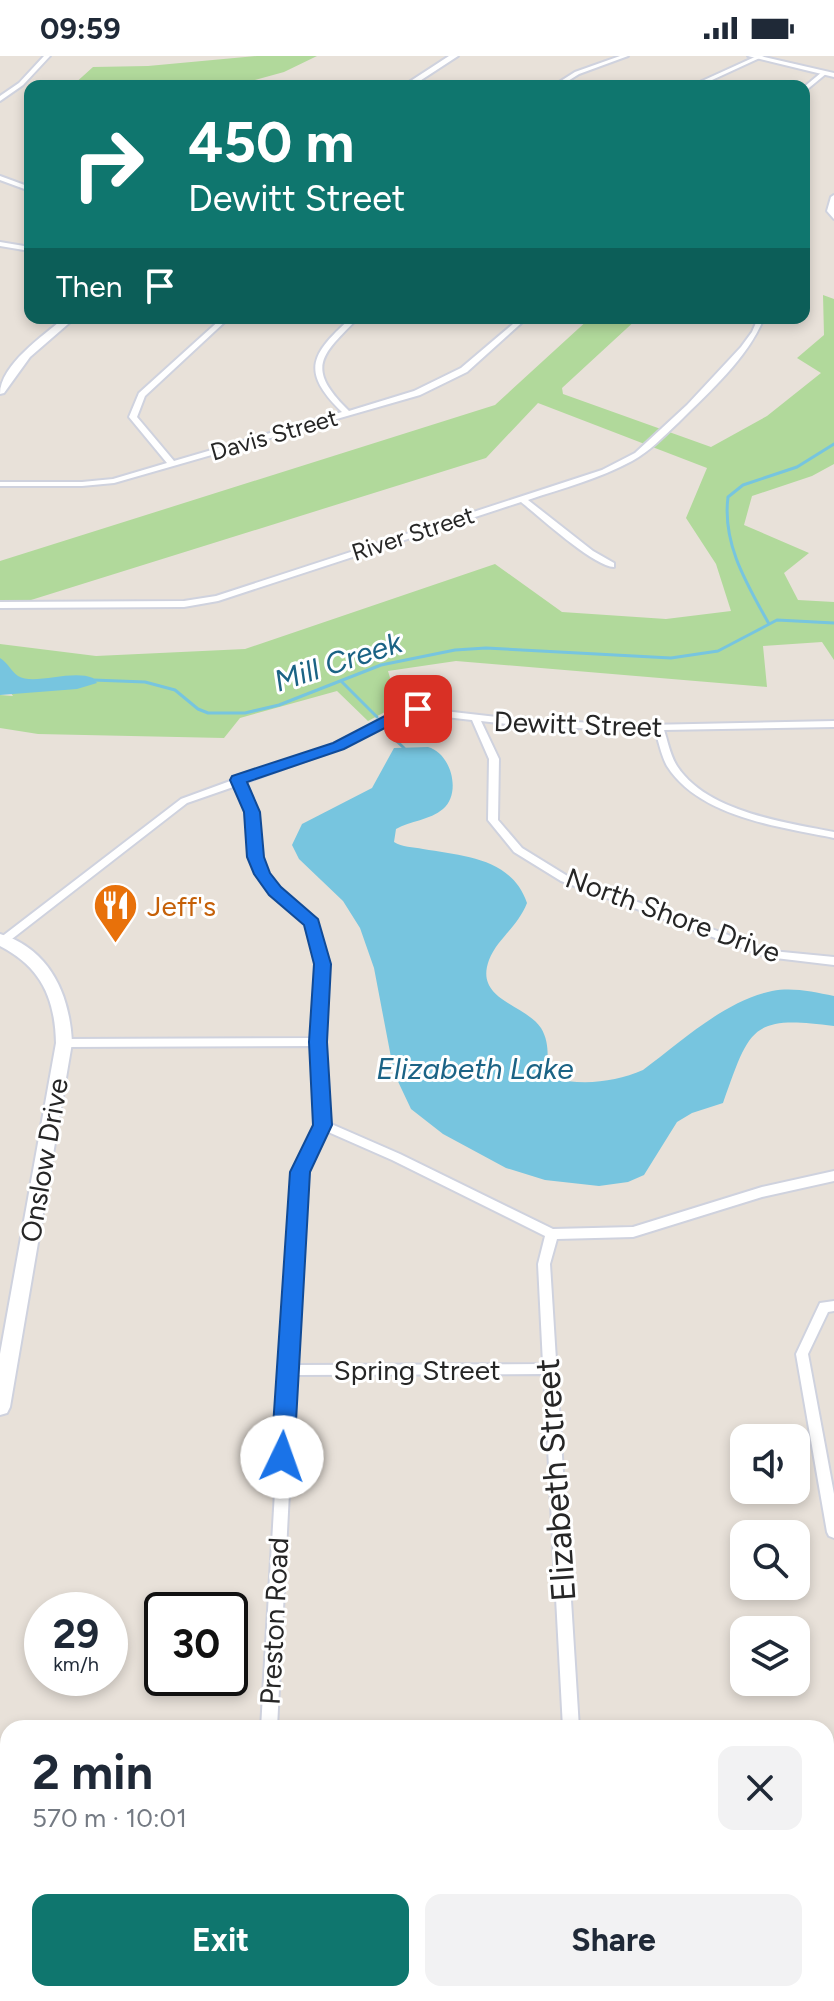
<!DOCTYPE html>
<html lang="en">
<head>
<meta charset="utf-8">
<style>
  body { margin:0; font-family:Figtree,sans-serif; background:#f2f2f3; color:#1f2937; height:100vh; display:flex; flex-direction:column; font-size:30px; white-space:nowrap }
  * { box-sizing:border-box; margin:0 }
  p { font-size:26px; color:#747a83 }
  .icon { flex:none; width:44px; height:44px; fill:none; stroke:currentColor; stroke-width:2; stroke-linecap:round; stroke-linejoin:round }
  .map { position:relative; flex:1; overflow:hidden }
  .panel { position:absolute; left:0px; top:1664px; width:834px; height:282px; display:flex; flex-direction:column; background:#fff; border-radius:24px 24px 0 0; box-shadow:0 4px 12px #0003 }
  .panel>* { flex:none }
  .banner { position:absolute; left:24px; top:24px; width:786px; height:244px; border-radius:16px; box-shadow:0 4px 12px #0003; background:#0f766e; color:#fff; overflow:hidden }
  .controls { position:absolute; left:730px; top:1368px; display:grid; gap:16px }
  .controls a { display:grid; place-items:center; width:80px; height:80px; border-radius:16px; background:#fff; box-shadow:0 4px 12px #0003; font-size:40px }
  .speed { position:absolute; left:24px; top:1536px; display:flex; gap:16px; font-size:40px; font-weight:700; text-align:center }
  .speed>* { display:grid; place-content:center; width:104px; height:104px; border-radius:50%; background:#fff; box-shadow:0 4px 12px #0003; line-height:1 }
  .speed small { font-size:20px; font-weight:400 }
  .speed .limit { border:4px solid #111; border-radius:12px; background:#fff; color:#111 }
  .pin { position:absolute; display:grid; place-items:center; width:68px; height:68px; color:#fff; margin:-34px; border-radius:16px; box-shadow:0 4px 12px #0006 }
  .me { position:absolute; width:88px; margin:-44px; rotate:3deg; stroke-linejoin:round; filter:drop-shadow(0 0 6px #0008) }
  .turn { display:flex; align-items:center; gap:28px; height:168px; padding:0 32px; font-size:36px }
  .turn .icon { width:104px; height:104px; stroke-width:2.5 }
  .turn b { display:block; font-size:56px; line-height:68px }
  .then { display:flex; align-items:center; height:76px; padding:0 32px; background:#0003; gap:16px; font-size:30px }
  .round { display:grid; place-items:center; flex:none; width:84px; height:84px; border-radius:16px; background:#f2f2f3 }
  .head { display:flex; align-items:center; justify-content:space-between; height:136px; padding:0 32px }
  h1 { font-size:48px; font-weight:700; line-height:60px }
  .action { display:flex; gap:16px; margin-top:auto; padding:16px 32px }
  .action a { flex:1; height:92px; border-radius:16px; background:#0f766e; color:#fff; font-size:32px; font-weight:700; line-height:92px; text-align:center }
  .action a+a { background:#f2f2f3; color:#1f2937 }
  .status { display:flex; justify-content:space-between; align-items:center; height:56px; padding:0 40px; background:#fff; direction:ltr }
  .status svg { height:22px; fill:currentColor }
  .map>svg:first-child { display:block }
  .green { fill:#b1d99b }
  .water { fill:#77c5df }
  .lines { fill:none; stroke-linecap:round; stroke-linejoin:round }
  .stream { stroke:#77c5df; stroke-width:3 }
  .minor-casing { stroke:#cfd2de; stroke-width:4 }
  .tertiary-casing { stroke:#cfd2de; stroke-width:4 }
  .secondary-casing { stroke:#cfd2de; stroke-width:4 }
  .minor { fill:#fff; fill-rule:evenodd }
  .tertiary { fill:#fff; fill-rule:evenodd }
  .secondary { fill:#fff; fill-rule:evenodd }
  .route { fill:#1a73e8; stroke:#114b97; stroke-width:2 }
  .labels { text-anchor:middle; stroke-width:6; stroke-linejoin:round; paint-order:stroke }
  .far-street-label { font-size:24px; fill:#262626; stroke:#fff }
  .street-label { font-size:28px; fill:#262626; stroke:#fff }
  .food-label { font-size:28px; fill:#c56008; stroke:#fff; text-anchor:start }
  .water-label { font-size:30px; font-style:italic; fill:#1b6385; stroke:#fff }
  .near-street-label { font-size:34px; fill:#262626; stroke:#fff }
</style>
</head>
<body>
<div class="status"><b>09:59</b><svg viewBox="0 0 49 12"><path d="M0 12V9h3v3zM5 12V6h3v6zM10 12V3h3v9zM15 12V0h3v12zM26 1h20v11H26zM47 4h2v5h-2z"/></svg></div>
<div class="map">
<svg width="834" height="1945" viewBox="0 0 834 1945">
  <rect width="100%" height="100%" fill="#e8e1d9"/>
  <path class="green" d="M257 0H317L284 16 233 30H72L93 11 148 10Z
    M823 239 834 243V408L812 420 752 440 744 469 809 497 784 517 798 544 834 546V604L822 586 763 590 767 631 456 605 388 615 398 649 368 665 337 635 240 662 224 682 38 678 0 672V639L13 640 0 622V588L96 600 245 593 495 508 562 556 666 563 731 555 716 508 686 462 707 412 538 347 486 402 31 544H0V505L495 349 590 262H638L562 332 563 338 711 391 767 360 821 317 797 302 824 279Z"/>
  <path class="water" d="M0 602C8 607 11 615 18 620 34 630 71 613 93 622L97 627 77 633 0 639Z
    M428 691C451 697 462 737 443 753 430 764 410 765 396 773L394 786C402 791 413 791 423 793 464 800 512 802 527 847 517 872 497 883 489 904 474 944 525 948 541 972 549 985 548 1000 547 1014L552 1022C583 1030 615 1026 643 1014 681 986 724 945 772 935 793 931 813 936 834 940V970C751 959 750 971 723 1047L692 1057 677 1066 644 1119 628 1126 599 1130 545 1124 506 1112 443 1078 411 1053 394 1017 374 912 360 872 343 845 299 803 292 789 302 768 372 732 394 692Z"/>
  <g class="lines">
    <path class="stream" d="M769 568C747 528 722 488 728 441L743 429 797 411 834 388
      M93 624 145 626 175 634 198 653 208 657H245L279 649 381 609 455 594 486 592 671 602 718 595 777 564 834 567
      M341 625 377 661
      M386 675 404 692"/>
    <defs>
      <path id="minor" d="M44 0H50L23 29 0 45V40L19 27Z
        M620 0H628L579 18 560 30H553L575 16Z
        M757 0H764L699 30H691Z
        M822 16 827 17 804 36V31Z
        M0 120 30 131V135L0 124Z
        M834 139V163L827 155 831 141Z
        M0 186 30 191V195L0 190Z
        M222 262H229L145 340 137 361 174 405 342 356C300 315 311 298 351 262H358C322 299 304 311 349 355L414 335 461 312 520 262H527L467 316 420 339 114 427 82 430H0V426H82L113 423 167 407 129 361 139 337Z
        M758 262H764C747 303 710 335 679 366 664 380 649 396 632 405 599 423 563 432 528 444L593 495 614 507V511C593 510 540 461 521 446L218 545 184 551 0 552V546L184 545 216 540 602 414 635 397 687 349 741 291 752 276Z
        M409 651 524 664 646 669 834 665V671L664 674C668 686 670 699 677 710 707 756 784 766 834 776V782C780 771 699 761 667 710 661 699 659 686 655 675L524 670 481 665 499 703 498 764 522 792 569 821 772 895 834 901V909L767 901 561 825 514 796 488 764 489 703 472 664 410 657 341 692 244 727 257 756 260 801 267 817 279 833 316 865 328 908 324 986 329 1067 400 1098 553 1173 633 1171 762 1131 834 1115V1125L762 1141 633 1181 557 1183 550 1208 579 1672H563L544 1318 295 1319 277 1672H261L282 1318 281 1314 283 1310 294 1116 317 1069 313 990 64 991 58 987 64 983 313 982 318 908 307 868 271 837 257 818 250 801 247 756 236 730 187 747 8 886H0V882L181 743 233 724 235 722H240L335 688ZM326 1075 392 1104 545 1180 538 1208 543 1308 296 1309 306 1116Z
        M834 1245V1255L828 1256 808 1298 834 1438V1482L829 1480 827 1476 796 1298 820 1247Z
        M245 1938H261V1945H245Z
        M580 1938H596L597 1945H581Z"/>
      <path id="tertiary" d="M748 0H760L834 17V21Z"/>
      <path id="secondary" d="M449 0H458L412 30H403Z
        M64 262H75L30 301 4 337 0 338C0 309 43 280 64 262Z
        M0 878C50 893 70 939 72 987L10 1351 7 1357 0 1359V1298L56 987C55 942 41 911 0 890Z"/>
    </defs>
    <use href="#minor" class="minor-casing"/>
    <use href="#tertiary" class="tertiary-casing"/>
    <use href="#secondary" class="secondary-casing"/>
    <use href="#minor" class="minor"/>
    <use href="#tertiary" class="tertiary"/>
    <use href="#secondary" class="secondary"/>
  </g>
  <path class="route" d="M418 649 426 653 424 657 412 658 344 693 247 726 260 756 264 801 270 817 281 831 318 863 331 908 327 986 332 1069 310 1116 294 1401 290 1407 282 1410 275 1407 271 1401 290 1116 313 1069 309 986 314 908 304 869 269 839 254 818 247 801 244 756 230 724 232 720 333 687 404 650Z"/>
  <defs>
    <symbol id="restaurant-pin" viewBox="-11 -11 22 30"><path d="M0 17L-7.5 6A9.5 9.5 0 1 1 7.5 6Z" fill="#e8710a" stroke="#fff"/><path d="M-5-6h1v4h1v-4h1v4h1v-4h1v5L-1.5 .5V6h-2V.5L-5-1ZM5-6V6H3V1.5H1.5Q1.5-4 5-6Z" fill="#fff"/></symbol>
  </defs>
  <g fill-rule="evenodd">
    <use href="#restaurant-pin" x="90" y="824" width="51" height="69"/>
  </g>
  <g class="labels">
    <g class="far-street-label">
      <text transform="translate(274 379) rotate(-16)" y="8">Davis Street</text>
      <text transform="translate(413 478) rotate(-18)" y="8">River Street</text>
    </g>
    <g class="street-label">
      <text transform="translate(578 668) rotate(2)" y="10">Dewitt Street</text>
      <text transform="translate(673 859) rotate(20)" y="10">North Shore Drive</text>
      <text transform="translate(44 1104) rotate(-80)" y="10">Onslow Drive</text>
      <text x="417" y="1324">Spring Street</text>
      <text transform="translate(274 1565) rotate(-87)" y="10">Preston Road</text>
    </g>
    <g class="food-label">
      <text x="147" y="860">Jeff's</text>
    </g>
    <g class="water-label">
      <text transform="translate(338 606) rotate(-18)" y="10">Mill Creek</text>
      <text x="475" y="1023">Elizabeth Lake</text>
    </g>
    <g class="near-street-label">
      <text transform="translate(555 1424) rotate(-94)" y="12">Elizabeth Street</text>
    </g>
  </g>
</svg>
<div class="controls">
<a><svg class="icon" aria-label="sound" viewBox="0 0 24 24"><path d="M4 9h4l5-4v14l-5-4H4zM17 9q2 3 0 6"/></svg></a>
<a><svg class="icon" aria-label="search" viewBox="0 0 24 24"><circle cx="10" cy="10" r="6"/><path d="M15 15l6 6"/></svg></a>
<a><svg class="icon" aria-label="layers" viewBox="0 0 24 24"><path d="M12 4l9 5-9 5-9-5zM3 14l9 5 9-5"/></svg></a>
</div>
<div class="speed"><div>29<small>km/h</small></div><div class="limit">30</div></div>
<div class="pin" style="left:418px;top:653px;background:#d93025"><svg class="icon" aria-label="arrive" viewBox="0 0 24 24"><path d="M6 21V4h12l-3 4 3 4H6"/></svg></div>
<svg class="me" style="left:282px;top:1401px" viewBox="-20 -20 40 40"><circle r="19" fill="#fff"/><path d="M0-13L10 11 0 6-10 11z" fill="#1a73e8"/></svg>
<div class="banner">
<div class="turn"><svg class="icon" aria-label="right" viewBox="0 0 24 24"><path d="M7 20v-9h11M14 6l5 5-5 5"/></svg><div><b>450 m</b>Dewitt Street</div></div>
<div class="then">Then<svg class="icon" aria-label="arrive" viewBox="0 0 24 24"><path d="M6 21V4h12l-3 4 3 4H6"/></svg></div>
</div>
<section class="panel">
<div class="head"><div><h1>2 min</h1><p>570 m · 10:01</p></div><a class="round"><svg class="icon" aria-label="close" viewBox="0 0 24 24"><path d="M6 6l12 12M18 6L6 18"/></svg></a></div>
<div class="action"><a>Exit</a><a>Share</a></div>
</section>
</div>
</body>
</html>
